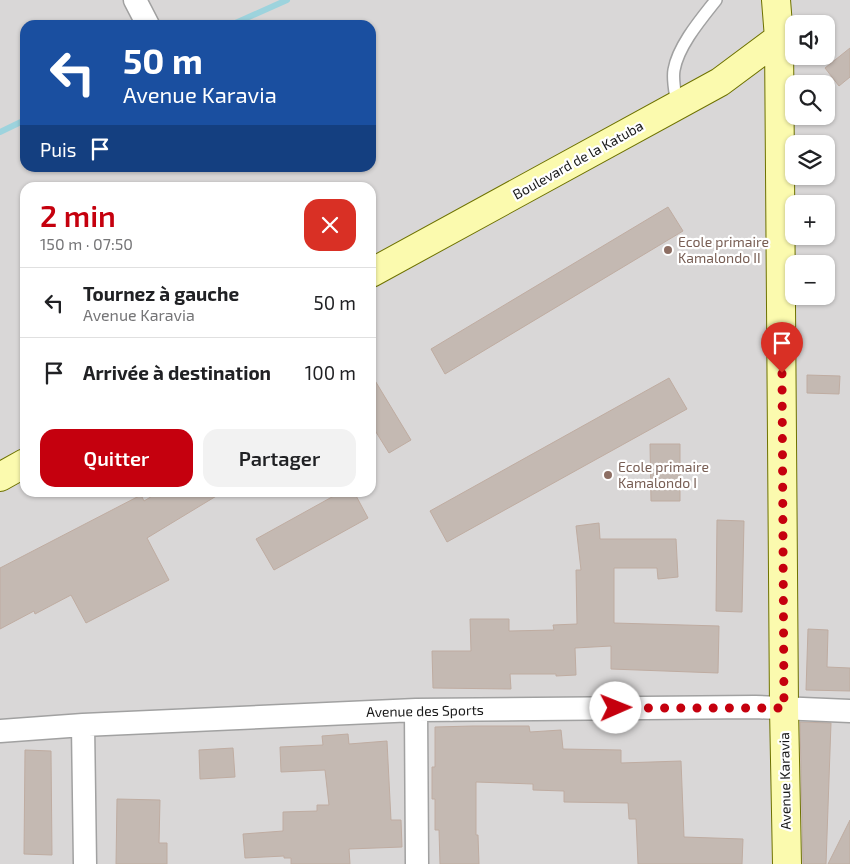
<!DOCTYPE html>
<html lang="fr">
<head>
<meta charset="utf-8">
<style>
  body { margin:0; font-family:"Exo 2",sans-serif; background:#f2f2f2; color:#202124; height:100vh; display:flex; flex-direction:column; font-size:19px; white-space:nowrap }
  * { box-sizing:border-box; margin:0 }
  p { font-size:16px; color:#757577 }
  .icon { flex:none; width:28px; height:28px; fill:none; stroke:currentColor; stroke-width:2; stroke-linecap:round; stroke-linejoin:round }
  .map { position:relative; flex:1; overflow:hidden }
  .details { position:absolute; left:20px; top:182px; width:356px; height:315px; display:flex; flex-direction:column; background:#fff; border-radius:15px; box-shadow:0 1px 4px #0004 }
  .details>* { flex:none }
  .banner { position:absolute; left:20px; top:20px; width:356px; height:152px; border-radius:15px; box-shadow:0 1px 4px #0004; background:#1a4fa0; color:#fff; overflow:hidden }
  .fabs { position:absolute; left:785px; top:15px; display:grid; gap:10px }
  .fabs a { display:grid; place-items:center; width:50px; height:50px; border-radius:10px; background:#fff; box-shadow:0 1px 4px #0004; font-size:25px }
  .pin { position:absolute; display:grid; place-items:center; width:42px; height:42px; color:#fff; margin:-51px -21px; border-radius:50% 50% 50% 0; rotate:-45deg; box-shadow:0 0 5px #0007 }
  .pin .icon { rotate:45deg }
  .me { position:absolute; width:55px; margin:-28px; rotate:89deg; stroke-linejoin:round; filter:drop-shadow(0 0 4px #0008) }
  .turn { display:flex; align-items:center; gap:18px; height:105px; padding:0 20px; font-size:22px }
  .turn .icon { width:65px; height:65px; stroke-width:2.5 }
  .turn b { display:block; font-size:35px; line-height:42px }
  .then { display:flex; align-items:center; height:48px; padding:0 20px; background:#0003; gap:10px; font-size:19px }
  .round { display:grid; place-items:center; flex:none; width:52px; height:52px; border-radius:15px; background:#f2f2f2 }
  .overview { display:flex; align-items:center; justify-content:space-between; height:85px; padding:0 20px }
  h1 { font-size:30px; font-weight:600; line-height:38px; color:#c5000e }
  .primary-button { display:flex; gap:10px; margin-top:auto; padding:10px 20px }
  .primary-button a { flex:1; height:58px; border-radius:15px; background:#c5000e; color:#fff; font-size:20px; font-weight:600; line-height:58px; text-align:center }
  .primary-button a+a { background:#f2f2f2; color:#202124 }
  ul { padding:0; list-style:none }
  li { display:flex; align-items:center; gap:15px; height:70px; padding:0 20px; border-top:1px solid #e0e0e0 }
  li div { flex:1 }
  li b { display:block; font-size:19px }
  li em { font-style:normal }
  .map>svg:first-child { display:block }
  .residential { fill:#d9d7d7; fill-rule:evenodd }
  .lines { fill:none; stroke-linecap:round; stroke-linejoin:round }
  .stream { stroke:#9dd3dd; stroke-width:6 }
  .building { fill:#c4b9b2; stroke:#bfaca1 }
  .lane-casing { stroke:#a1a1a1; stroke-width:14 }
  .street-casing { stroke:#a1a1a1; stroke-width:25 }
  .secondary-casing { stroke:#6e7201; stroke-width:30 }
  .lane { stroke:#fff; stroke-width:11 }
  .street { stroke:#fff; stroke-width:22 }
  .secondary { stroke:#fbfaae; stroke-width:28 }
  .route { stroke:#c5000e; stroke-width:9; stroke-dasharray:0 16.2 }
  .education-dot { fill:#8d6e63; stroke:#fff; stroke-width:2 }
  .labels { text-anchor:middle; stroke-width:4.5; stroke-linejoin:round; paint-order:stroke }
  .street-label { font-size:14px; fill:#1a1a1a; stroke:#fff }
  .education-label { font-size:14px; fill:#785e54; stroke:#fff; text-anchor:start }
</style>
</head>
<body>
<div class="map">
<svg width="850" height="864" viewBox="0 0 850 864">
  <rect width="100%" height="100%" fill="#ede7df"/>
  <path class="residential" d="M0 0H850V864H0ZM794 24H826V56H794ZM25 25H371V168H25ZM794 84H826V116H794ZM794 144H826V176H794ZM25 188H371V492H25ZM794 204H826V236H794ZM794 264H826V296H794Z"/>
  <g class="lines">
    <path class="stream" d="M231 25 287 0
      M0 132 25 120"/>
  </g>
  <path class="building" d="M850 48V77L839 86 825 68Z
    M668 207 683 231 445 374 431 349Z
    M371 374 411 440 389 453 371 424Z
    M807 375 840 376 839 394 807 393Z
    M669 378 687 409 447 542 430 511Z
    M650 444H680V501H651Z
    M159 492H223L147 538 169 580 86 623 71 595 35 614 34 611 0 629V568L141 495 144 501Z
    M341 492H354L368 518 274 570 256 539Z
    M717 520 744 521 742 612 716 611Z
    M599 523 600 539H676L678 577 658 579 657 568H614V623L719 626 718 673 611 669V646L575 648 576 675 556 676V674H510L511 689 433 688 432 651H471L470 619H509V631L554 630 553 625 577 624 576 570H581L576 526Z
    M808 629 828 630 827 667 850 668V691L806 690Z
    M800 722 831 723 826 864H803Z
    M473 726H529L530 732 561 730 563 749 621 750V763L681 761 684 837 743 839 742 864H638L636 819H629L628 803 564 802V791L533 790V784L476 782V835H478L479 864H440L439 830H435V799H432V767H435V727Z
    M348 734 349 744 387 741 391 820H401L402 847 349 849 350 864H291V858H284V856L245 858 243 834 283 831V812L317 811V805H329L325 770 281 772 280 747 323 745 322 736Z
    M233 748 235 777 200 779 199 750Z
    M25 750 51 751 52 855 24 854Z
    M117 799 160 800 159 843H167V864H116Z
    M850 820V864H828Z"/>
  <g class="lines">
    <defs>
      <path id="lane" d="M677 106C676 95 672 81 674 70 678 46 701 19 716 0"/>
      <path id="street" d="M135 0 148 25
        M416 710 417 864
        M83 725 85 864
        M0 731 83 725 416 710 755 707 850 711"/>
      <path id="secondary" d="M776 0 779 38 784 708 787 864
        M371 273 720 82 779 38
        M0 477 25 463"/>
    </defs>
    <use href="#lane" class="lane-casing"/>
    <use href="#street" class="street-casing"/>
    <use href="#secondary" class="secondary-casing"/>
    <use href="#lane" class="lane"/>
    <use href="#street" class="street"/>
    <use href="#secondary" class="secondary"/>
  </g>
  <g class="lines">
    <path class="route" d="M616 708H784L782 373"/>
  </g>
  <g class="education-dot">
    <circle cx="668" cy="250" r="5"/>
    <circle cx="608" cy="475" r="5"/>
  </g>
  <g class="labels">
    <g class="street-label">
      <text transform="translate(578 160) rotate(-29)" y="5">Boulevard de la Katuba</text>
      <text transform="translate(425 711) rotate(-1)" y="5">Avenue des Sports</text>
      <text transform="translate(785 781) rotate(-91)" y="5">Avenue Karavia</text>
    </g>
    <g class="education-label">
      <text x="678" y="247">Ecole primaire<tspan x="678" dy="16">Kamalondo II</tspan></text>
      <text x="618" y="472">Ecole primaire<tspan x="618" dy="16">Kamalondo I</tspan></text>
    </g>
  </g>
</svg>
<div class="fabs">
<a><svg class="icon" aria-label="sound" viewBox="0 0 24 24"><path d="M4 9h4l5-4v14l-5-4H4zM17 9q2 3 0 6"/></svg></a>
<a><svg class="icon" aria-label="search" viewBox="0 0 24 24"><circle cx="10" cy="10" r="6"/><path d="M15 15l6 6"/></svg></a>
<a><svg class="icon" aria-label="layers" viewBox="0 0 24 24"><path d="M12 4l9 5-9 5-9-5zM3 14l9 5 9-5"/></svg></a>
<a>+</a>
<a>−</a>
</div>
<div class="pin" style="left:782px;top:373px;background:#d93025"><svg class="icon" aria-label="arrive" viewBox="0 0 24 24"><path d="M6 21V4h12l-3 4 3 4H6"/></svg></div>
<svg class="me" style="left:616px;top:708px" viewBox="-20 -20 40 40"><circle r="19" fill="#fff"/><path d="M0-13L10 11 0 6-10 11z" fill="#c5000e"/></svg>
<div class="banner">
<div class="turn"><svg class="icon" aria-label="left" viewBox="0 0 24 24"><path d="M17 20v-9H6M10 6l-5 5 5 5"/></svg><div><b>50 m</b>Avenue Karavia</div></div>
<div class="then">Puis<svg class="icon" aria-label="arrive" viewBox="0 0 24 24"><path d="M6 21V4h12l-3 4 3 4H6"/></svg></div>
</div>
<section class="details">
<div class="overview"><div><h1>2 min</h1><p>150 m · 07:50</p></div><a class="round" style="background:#d93025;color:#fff"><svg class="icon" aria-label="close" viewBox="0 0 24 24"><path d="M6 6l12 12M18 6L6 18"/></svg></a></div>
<ul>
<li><svg class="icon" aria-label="left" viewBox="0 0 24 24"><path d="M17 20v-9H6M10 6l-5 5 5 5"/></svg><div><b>Tournez à gauche</b><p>Avenue Karavia</p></div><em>50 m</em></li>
<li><svg class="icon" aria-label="arrive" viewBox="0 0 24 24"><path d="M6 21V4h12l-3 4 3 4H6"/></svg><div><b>Arrivée à destination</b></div><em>100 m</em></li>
</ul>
<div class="primary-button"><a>Quitter</a><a>Partager</a></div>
</section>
</div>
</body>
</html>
